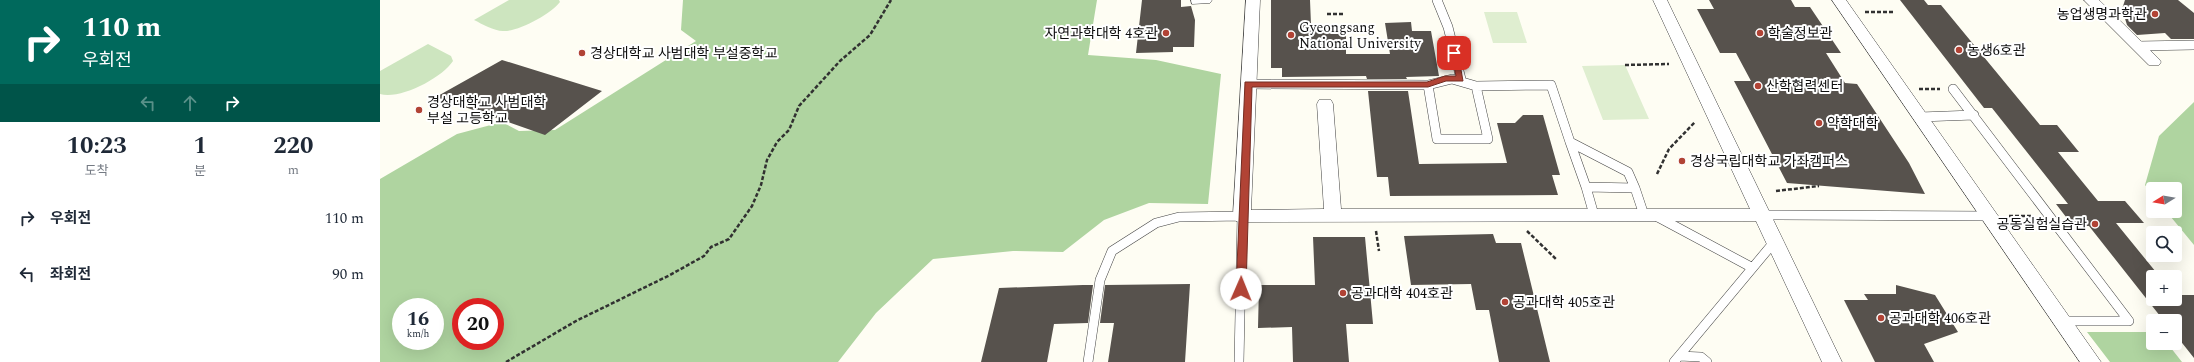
<!DOCTYPE html>
<html lang="ko">
<head>
<meta charset="utf-8">
<style>
  body { margin:0; font-family:Spectral,"Noto Sans KR",serif; background:#f6f6f7; color:#1f2937; height:100vh; display:flex; flex-direction:column; font-size:15px; white-space:nowrap }
  * { box-sizing:border-box; margin:0 }
  p { font-size:13px; color:#747a83 }
  .icon { flex:none; width:22px; height:22px; fill:none; stroke:currentColor; stroke-width:2; stroke-linecap:round; stroke-linejoin:round }
  .map { position:relative; flex:1; overflow:hidden }
  .panel { display:flex; flex-direction:column; background:#fff; width:380px }
  .panel>* { flex:none }
  .banner { background:#00695c; color:#fff; overflow:hidden }
  .needle { width:26px; rotate:259deg }
  .tools { position:absolute; left:1766px; top:182px; display:grid; gap:8px }
  .tools a { display:grid; place-items:center; width:36px; height:36px; border-radius:4px; background:#fff; box-shadow:0 4px 16px #0002; font-size:20px }
  .speed { position:absolute; left:12px; top:298px; display:flex; gap:8px; font-size:20px; font-weight:700; text-align:center }
  .speed>* { display:grid; place-content:center; width:52px; height:52px; border-radius:50%; background:#fff; box-shadow:0 4px 16px #0002; line-height:1 }
  .speed small { font-size:10px; font-weight:400 }
  .speed .limit { border:6px solid #d22; background:#fff; color:#111 }
  .pin { position:absolute; display:grid; place-items:center; width:34px; height:34px; color:#fff; margin:-17px; border-radius:8px; box-shadow:0 2px 6px #0006 }
  .me { position:absolute; width:44px; margin:-22px; rotate:1deg; stroke-linejoin:round; filter:drop-shadow(0 0 3px #0008) }
  .turn { display:flex; align-items:center; gap:14px; height:84px; padding:0 16px; font-size:18px }
  .turn .icon { width:52px; height:52px; stroke-width:2.5 }
  .turn b { display:block; font-size:28px; line-height:34px }
  .lanes { display:flex; align-items:center; height:38px; padding:0 16px; background:#0003; justify-content:center; gap:20px; direction:ltr }
  .lanes .off { opacity:.35 }
  .eta { display:flex; justify-content:space-evenly; align-items:center; height:68px; text-align:center }
  .eta b { font-size:24px; font-weight:700; line-height:28px }
  ul { padding:0; list-style:none }
  li { display:flex; align-items:center; gap:12px; height:56px; padding:0 16px }
  li div { flex:1 }
  li b { display:block; font-size:15px }
  li em { font-style:normal }
  main { display:flex; flex:1; min-height:0 }
  .map>svg:first-child { display:block }
  .green { fill:#cde5bf }
  .forest { fill:#afd4a0; fill-rule:evenodd }
  .pitch { fill:#dfeed0 }
  .building { fill:#57524d }
  .lines { fill:none; stroke-linecap:round; stroke-linejoin:round }
  .lane-casing { stroke:#424242; stroke-width:10 }
  .street-casing { stroke:#424242; stroke-width:1 }
  .path { stroke:#313131; stroke-width:2.5; stroke-dasharray:4 2; stroke-linecap:butt }
  .lane { stroke:#fff; stroke-width:9 }
  .street { fill:#fff; fill-rule:evenodd }
  .route { fill:#b14335; stroke:#732c22 }
  .poi-dot { fill:#b14335; stroke:#fff; stroke-width:1.5 }
  .labels { text-anchor:middle; stroke-width:4; stroke-linejoin:round; paint-order:stroke }
  .poi-label { font-size:14px; fill:#0f0f0f; stroke:#fff; text-anchor:start }
</style>
</head>
<body>
<main>
<section class="panel">
<div class="banner">
<div class="turn"><svg class="icon" aria-label="right" viewBox="0 0 24 24"><path d="M7 20v-9h11M14 6l5 5-5 5"/></svg><div><b>110 m</b>우회전</div></div>
<div class="lanes"><svg class="icon off" aria-label="left" viewBox="0 0 24 24"><path d="M17 20v-9H6M10 6l-5 5 5 5"/></svg><svg class="icon off" aria-label="ahead" viewBox="0 0 24 24"><path d="M12 20V5M6 11l6-6 6 6"/></svg><svg class="icon" aria-label="right" viewBox="0 0 24 24"><path d="M7 20v-9h11M14 6l5 5-5 5"/></svg></div>
</div>
<div class="eta">
<div><b>10:23</b><p>도착</p></div>
<div><b>1</b><p>분</p></div>
<div><b>220</b><p>m</p></div>
</div>
<ul>
<li><svg class="icon" aria-label="right" viewBox="0 0 24 24"><path d="M7 20v-9h11M14 6l5 5-5 5"/></svg><div><b>우회전</b></div><em>110 m</em></li>
<li><svg class="icon" aria-label="left" viewBox="0 0 24 24"><path d="M17 20v-9H6M10 6l-5 5 5 5"/></svg><div><b>좌회전</b></div><em>90 m</em></li>
</ul>
</section>
<div class="map">
<svg width="1814" height="362" viewBox="0 0 1814 362">
  <rect width="100%" height="100%" fill="#fefdf3"/>
  <path class="green" d="M129 0H179L180 2C171 14 138 32 123 31 114 31 102 24 94 20Z
    M48 44 71 56 73 61C62 78 20 100 0 94V71Z"/>
  <path class="forest" d="M303 0H717L708 55 776 60 841 74 828 204 769 203 724 220 683 252 633 251 553 259 496 313 458 362H0V179L77 134 122 122 139 131 175 130 316 41 301 30ZM21 307H55V341H21ZM81 307H115V341H81Z
    M1814 102V245L1786 211H1795V189H1773V195L1765 185 1779 136Z
    M1707 332H1773V343H1787L1802 362H1730Z"/>
  <path class="pitch" d="M1104 12H1137L1147 43H1113Z
    M1245 65 1269 119 1223 120 1202 66Z"/>
  <path class="building" d="M762 0H801V7L811 6 815 20 814 47H793V52L756 53Z
    M891 0H930L931 25 966 26V54H1010L1005 23 1031 22 1032 31H1051L1059 76 1026 77 1027 79H987L986 76 902 77V68H891Z
    M1329 0H1411L1415 7H1430L1461 53H1446L1465 83 1477 84 1529 163 1545 194 1407 183 1354 81H1371L1356 53H1340L1317 9H1334Z
    M1520 0H1544L1548 5H1561L1660 125H1677L1699 152H1678L1718 201H1745L1764 223H1736L1780 277H1773V299H1795V295H1814V358L1795 334V321H1784L1709 226H1693L1676 204H1688L1612 108H1604Z
    M1745 0H1798L1814 13V39H1791L1785 33 1757 35 1747 25 1742 9Z
    M122 60 222 91 165 135 56 97Z
    M988 91H1028L1039 164 1127 163 1117 123H1135L1143 115H1163L1180 175H1172L1178 195 1010 196 1008 177H997Z
    M1113 234 1116 243H1141L1170 362H1119L1109 310H1096L1091 284 1031 285 1024 236Z
    M933 237H985L993 324H966L969 362H913L912 327 878 328 879 285H935Z
    M810 284 805 362H728L734 323H720L725 285Z
    M703 285H713L708 323 674 324 667 362H601L619 288Z
    M1516 285 1555 295 1578 332 1544 344 1554 362H1495L1464 300H1488L1484 294H1516Z"/>
  <g class="lines">
    <defs>
      <path id="lane" d="M1057 0 1068 27 1081 79
        M1758 46 1814 45
        M1072 79 1096 86 1108 139H1057L1048 85Z
        M868 84 1048 85
        M1096 86 1171 85 1190 142 1248 172 1255 188 1206 187 1214 215
        M1573 89 1749 321H1682
        M1540 117 1594 115
        M1190 142 1206 187
        M1255 188 1264 215
        M1383 215 1609 216
        M1276 216 1371 267
        M1299 356 1321 357 1327 362
        M708 362 720 280 732 251 776 223 799 217 862 216 859 362
        M1294 362 1395 241"/>
      <path id="street" d="M811 0H832L830 3 812 4Z
        M866 0H880L871 210 944 209 937 104 939 100H951L953 104 961 209H1370L1273 0H1287L1462 362H1442L1376 221 862 222 856 221 853 216Z
        M1452 0H1466L1721 362H1700Z
        M1704 0H1719L1779 59 1781 62 1779 65H1769Z"/>
    </defs>
    <use href="#lane" class="lane-casing"/>
    <use href="#street" class="street-casing"/>
    <path class="path" d="M1485 12H1514
      M947 14H963
      M1245 65 1289 64
      M1539 89H1560
      M1277 174 1289 149 1315 122
      M1396 191 1439 186
      M1629 216H1653
      M996 231 999 251
      M1147 231 1176 259
      M126 362 196 321 290 275 324 256 331 247 349 239 372 206 381 185 387 160 397 142 409 130 419 106 460 61 490 35 511 0"/>
    <use href="#lane" class="lane"/>
    <use href="#street" class="street"/>
  </g>
  <path class="route" d="M1074 50 1078 53 1083 81H1066L1048 87H872L866 289 861 293 857 292 856 289 865 82H1047L1065 76H1076L1071 53Z"/>
  <g class="poi-dot">
    <circle cx="1775" cy="14" r="4"/>
    <circle cx="786" cy="33" r="4"/>
    <circle cx="1380" cy="33" r="4"/>
    <circle cx="911" cy="35" r="4"/>
    <circle cx="1579" cy="50" r="4"/>
    <circle cx="202" cy="53" r="4"/>
    <circle cx="1378" cy="86" r="4"/>
    <circle cx="39" cy="110" r="4"/>
    <circle cx="1439" cy="123" r="4"/>
    <circle cx="1302" cy="161" r="4"/>
    <circle cx="1715" cy="224" r="4"/>
    <circle cx="963" cy="293" r="4"/>
    <circle cx="1125" cy="302" r="4"/>
    <circle cx="1501" cy="318" r="4"/>
  </g>
  <g class="labels">
    <g class="poi-label">
      <text x="1767" y="19" text-anchor="end">농업생명과학관</text>
      <text x="919" y="32">Gyeongsang<tspan x="919" dy="16">National University</tspan></text>
      <text x="778" y="38" text-anchor="end">자연과학대학 4호관</text>
      <text x="1388" y="38">학술정보관</text>
      <text x="1587" y="55">농생6호관</text>
      <text x="210" y="58">경상대학교 사범대학 부설중학교</text>
      <text x="1386" y="91">산학협력센터</text>
      <text x="47" y="107">경상대학교 사범대학<tspan x="47" dy="16">부설 고등학교</tspan></text>
      <text x="1447" y="128">약학대학</text>
      <text x="1310" y="166">경상국립대학교 가좌캠퍼스</text>
      <text x="1707" y="229" text-anchor="end">공동실험실습관</text>
      <text x="971" y="298">공과대학 404호관</text>
      <text x="1133" y="307">공과대학 405호관</text>
      <text x="1509" y="323">공과대학 406호관</text>
    </g>
  </g>
</svg>
<div class="tools">
<a><svg class="needle" viewBox="-14 -14 28 28"><path d="M0-13l5 13h-10z" fill="#e53935"/><path d="M0 13l5-13h-10z" fill="#747a83"/></svg></a>
<a><svg class="icon" aria-label="search" viewBox="0 0 24 24"><circle cx="10" cy="10" r="6"/><path d="M15 15l6 6"/></svg></a>
<a>+</a>
<a>−</a>
</div>
<div class="speed"><div>16<small>km/h</small></div><div class="limit">20</div></div>
<div class="pin" style="left:1074px;top:53px;background:#d93025"><svg class="icon" aria-label="arrive" viewBox="0 0 24 24"><path d="M6 21V4h12l-3 4 3 4H6"/></svg></div>
<svg class="me" style="left:861px;top:289px" viewBox="-20 -20 40 40"><circle r="19" fill="#fff"/><path d="M0-13L10 11 0 6-10 11z" fill="#b14335"/></svg>
</div>
</main>
</body>
</html>
